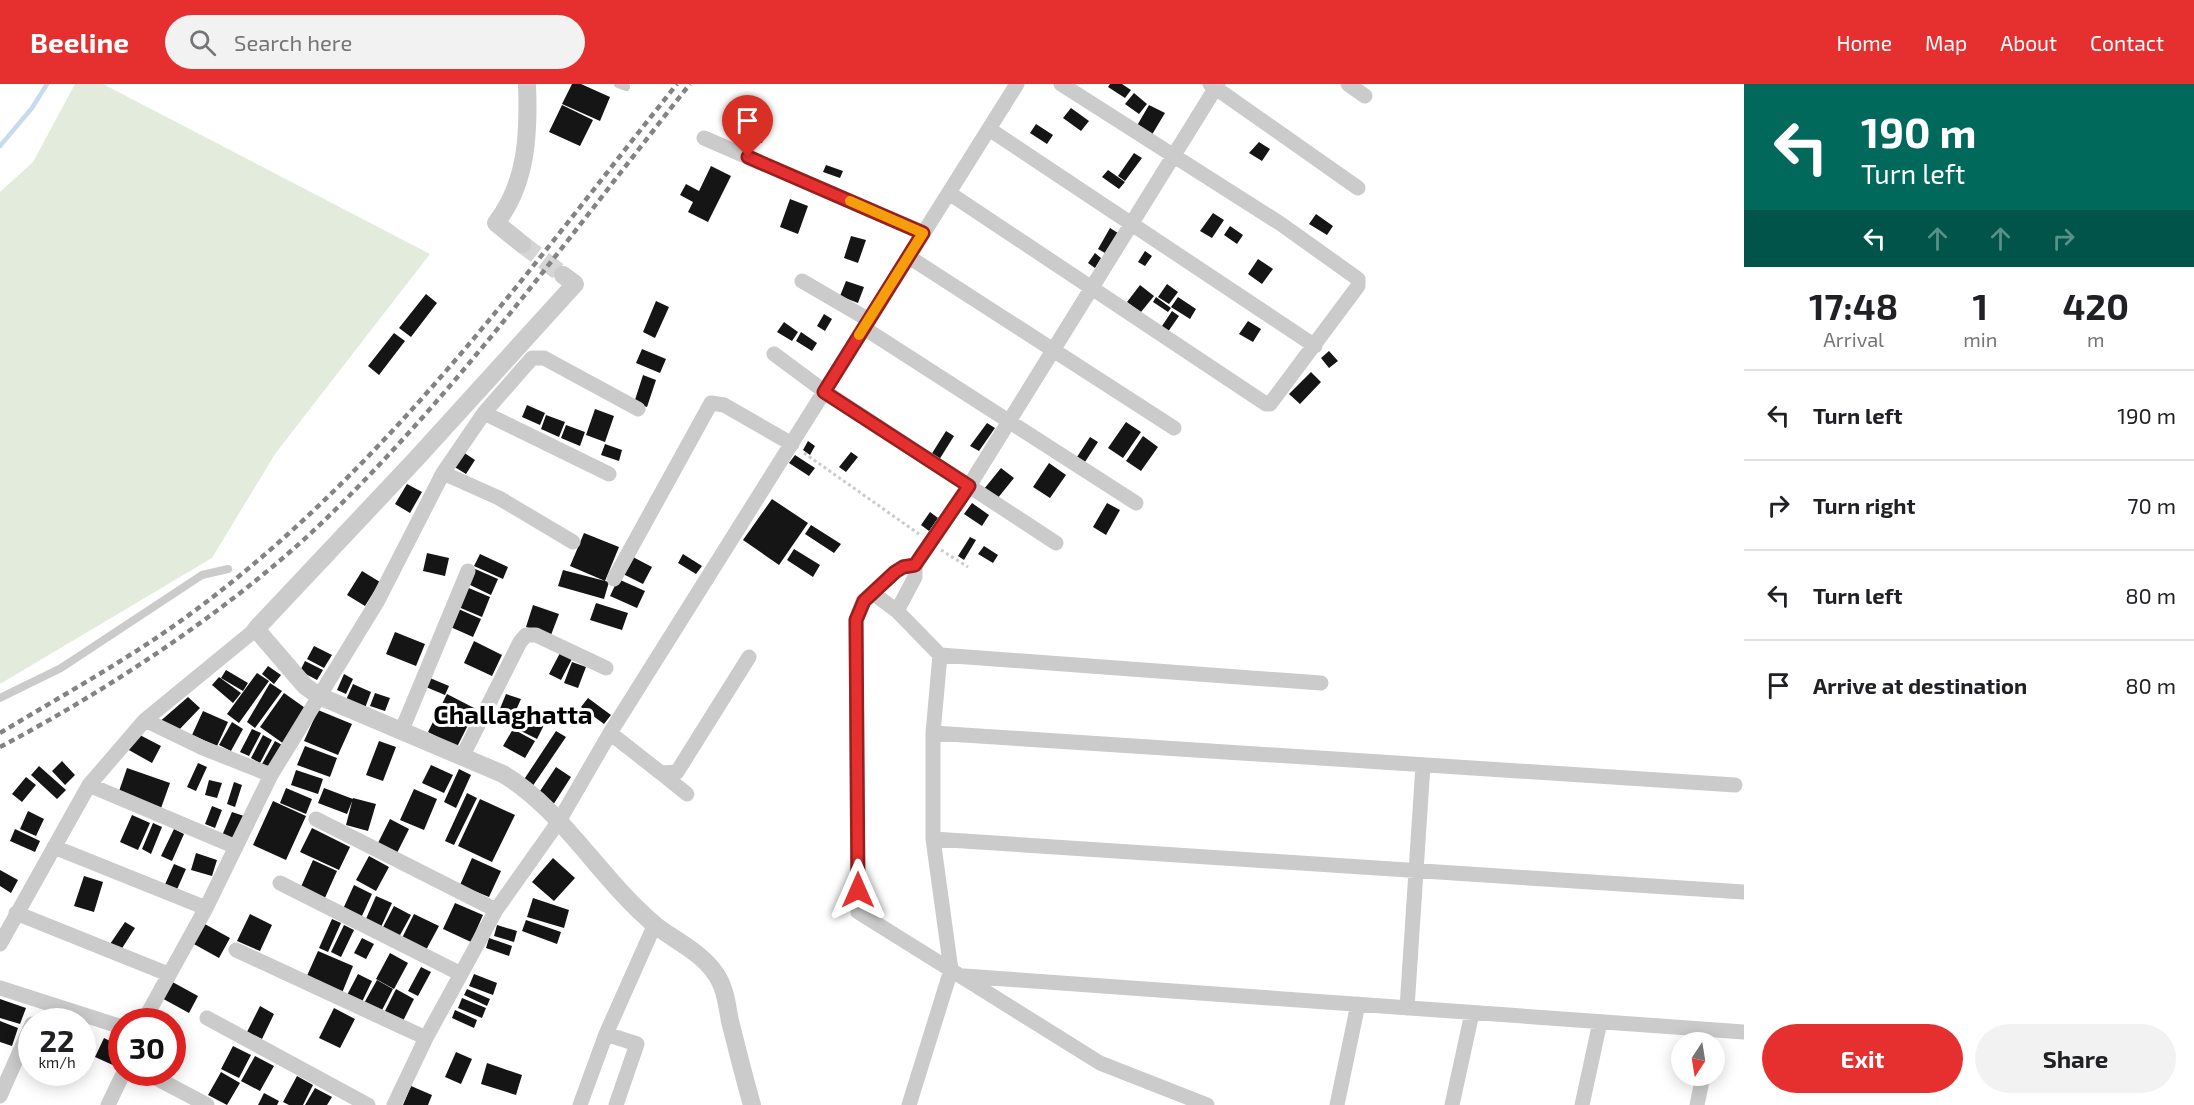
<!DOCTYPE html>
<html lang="en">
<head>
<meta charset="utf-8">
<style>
  body { margin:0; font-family:"Exo 2",sans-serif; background:#f2f2f2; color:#202124; height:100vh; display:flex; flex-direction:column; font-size:22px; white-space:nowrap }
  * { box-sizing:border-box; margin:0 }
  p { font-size:20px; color:#757577 }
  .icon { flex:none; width:33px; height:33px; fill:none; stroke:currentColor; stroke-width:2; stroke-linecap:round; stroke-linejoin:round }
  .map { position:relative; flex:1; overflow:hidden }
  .drawer { display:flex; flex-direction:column; background:#fff; width:450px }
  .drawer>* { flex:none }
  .banner { background:#00695c; color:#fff; overflow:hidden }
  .needle { width:39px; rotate:192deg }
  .tools { position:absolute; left:1671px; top:948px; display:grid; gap:12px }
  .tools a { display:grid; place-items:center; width:54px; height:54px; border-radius:50%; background:#fff; box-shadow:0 3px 15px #0003; font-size:30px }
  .speed { position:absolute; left:18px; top:924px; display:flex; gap:12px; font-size:30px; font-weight:700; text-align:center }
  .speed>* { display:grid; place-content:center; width:78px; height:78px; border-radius:50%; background:#fff; box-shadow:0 3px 15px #0003; line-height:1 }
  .speed small { font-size:15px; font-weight:400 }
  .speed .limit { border:9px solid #d22; background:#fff; color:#111 }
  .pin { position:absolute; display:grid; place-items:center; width:51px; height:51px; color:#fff; margin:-62px -26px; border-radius:50% 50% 50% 0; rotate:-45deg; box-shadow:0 0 6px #0007 }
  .pin .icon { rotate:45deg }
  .me { position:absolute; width:66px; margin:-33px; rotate:0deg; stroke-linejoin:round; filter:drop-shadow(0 0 4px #0008) }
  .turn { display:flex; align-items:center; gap:21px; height:126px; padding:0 18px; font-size:27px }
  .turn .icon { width:78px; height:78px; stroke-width:2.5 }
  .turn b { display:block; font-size:42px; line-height:51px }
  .lanes { display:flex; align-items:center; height:57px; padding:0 18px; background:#0003; justify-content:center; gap:30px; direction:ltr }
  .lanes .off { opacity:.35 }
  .eta { display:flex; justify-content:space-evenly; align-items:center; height:102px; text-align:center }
  .eta b { font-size:36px; font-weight:700; line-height:42px }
  .action { display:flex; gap:12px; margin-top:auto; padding:12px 18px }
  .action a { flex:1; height:69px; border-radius:36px; background:#e62f2f; color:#fff; font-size:24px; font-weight:700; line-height:69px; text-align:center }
  .action a+a { background:#f2f2f2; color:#202124 }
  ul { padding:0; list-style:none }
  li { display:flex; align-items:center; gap:18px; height:90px; padding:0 18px; border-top:2px solid #e0e0e0 }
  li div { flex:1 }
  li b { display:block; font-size:22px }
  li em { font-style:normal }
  header { display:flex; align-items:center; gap:36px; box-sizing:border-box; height:84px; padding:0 30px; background:#e62f2f; color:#fff }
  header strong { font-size:28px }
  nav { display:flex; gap:33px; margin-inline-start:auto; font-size:21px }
  .search { width:420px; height:54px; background:#f2f2f2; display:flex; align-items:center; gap:15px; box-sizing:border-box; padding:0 21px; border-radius:33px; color:#757577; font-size:22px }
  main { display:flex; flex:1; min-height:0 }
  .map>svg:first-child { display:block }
  .green { fill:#e3ecdc }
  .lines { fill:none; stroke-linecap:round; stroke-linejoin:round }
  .stream { stroke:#c8dbec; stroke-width:4.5 }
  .building { fill:#151515 }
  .tertiary-tunnel { stroke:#d5d5d5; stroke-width:18; stroke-dasharray:18 9; stroke-linecap:butt }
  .path { stroke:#cbcbcb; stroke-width:3; stroke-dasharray:3 3; stroke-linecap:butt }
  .service { stroke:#cbcbcb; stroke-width:8 }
  .minor { stroke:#cbcbcb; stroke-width:15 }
  .tertiary { stroke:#cbcbcb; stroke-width:18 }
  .rail { stroke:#838383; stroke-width:4.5; stroke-dasharray:6 4.5; stroke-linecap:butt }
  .route-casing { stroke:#961f1f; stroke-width:15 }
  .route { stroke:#e62f2f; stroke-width:10 }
  .slow { stroke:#f59e0b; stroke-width:10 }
  .labels { text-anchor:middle; stroke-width:6; stroke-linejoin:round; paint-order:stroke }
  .district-label { font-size:26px; font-weight:bold; fill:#000; stroke:#fff }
</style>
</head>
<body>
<header>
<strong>Beeline</strong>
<div class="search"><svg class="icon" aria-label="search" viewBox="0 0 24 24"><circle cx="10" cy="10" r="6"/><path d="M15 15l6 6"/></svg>Search here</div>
<nav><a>Home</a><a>Map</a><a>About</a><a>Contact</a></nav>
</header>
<main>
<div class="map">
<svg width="1744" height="1021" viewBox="0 0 1744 1021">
  <rect width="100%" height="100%" fill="#fff"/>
  <path class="green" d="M75 0H103L430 170 275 370 212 474 0 600V108L33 78Z"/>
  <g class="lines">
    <path class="stream" d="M0 62 32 24 47 0"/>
  </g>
  <path class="building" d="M572 0H581L610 13 600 37 562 20Z
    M1110 0H1122L1131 6 1125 14 1108 3Z
    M1134 9 1147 20 1139 30 1125 20Z
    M562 21 593 36 580 62 549 48Z
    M1149 21 1165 29 1150 54 1135 45Z
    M1071 24 1089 37 1081 47 1063 34Z
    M1036 40 1053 51 1047 60 1030 49Z
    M750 44 765 48 762 59 747 55Z
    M1259 58 1270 65 1262 77 1249 69Z
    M1134 69 1142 74 1125 97 1118 92Z
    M826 81 843 87 840 94 823 88Z
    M711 82 731 92 708 138 688 128 693 118 680 111 686 100 699 107Z
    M1108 86 1125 98 1119 105 1102 93Z
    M790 115 808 122 798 150 780 143Z
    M1213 129 1224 136 1212 154 1200 147Z
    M1316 130 1333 142 1327 151 1309 140Z
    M1230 142 1243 151 1237 160 1224 151Z
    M1110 144 1118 149 1105 169 1098 165Z
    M851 152 866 156 858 179 844 174Z
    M1145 167 1152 172 1145 182 1138 178Z
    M1095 169 1101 174 1095 184 1088 179Z
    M1258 175 1273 185 1262 200 1248 190Z
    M846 197 864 203 858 219 840 212Z
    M1167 200 1178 208 1169 220 1158 213Z
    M1140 201 1154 212 1141 228 1127 218Z
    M426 210 437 219 411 253 399 244Z
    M1156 213 1171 224 1168 228 1153 218Z
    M1178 213 1196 225 1190 235 1171 223Z
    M656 217 669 223 655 254 643 248Z
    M1172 227 1179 232 1165 252 1158 248Z
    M824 230 832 235 825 247 817 242Z
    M1248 237 1261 245 1253 258 1239 250Z
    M784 238 798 248 792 257 777 248Z
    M801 248 817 259 812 267 796 257Z
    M394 249 405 257 379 291 368 282Z
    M642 265 666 275 660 289 636 279Z
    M1329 267 1338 277 1329 284 1321 274Z
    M1311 288 1321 298 1300 320 1289 310Z
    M643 291 656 296 647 323 634 319Z
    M527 321 545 329 540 341 522 333Z
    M595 325 614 332 605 358 586 351Z
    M546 331 565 338 559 353 541 345Z
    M1126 338 1141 348 1123 374 1108 364Z
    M987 339 995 344 979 367 970 362Z
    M566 341 585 348 580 362 561 354Z
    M946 347 954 352 939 376 931 371Z
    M1143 352 1158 363 1141 387 1126 377Z
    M1090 353 1098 358 1083 381 1075 376Z
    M808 357 815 362 810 371 803 366Z
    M605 360 622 366 619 377 601 371Z
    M463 368 475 376 466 390 453 382Z
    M851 368 858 373 846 388 839 383Z
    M795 371 815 384 809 392 789 379Z
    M1049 379 1066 391 1050 414 1033 403Z
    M1001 384 1014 394 997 415 984 405Z
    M407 400 422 408 410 429 395 420Z
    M772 415 808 439 779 481 743 456Z
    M972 419 989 431 982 442 964 430Z
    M1107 419 1120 426 1106 451 1093 443Z
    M930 428 938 434 929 447 921 441Z
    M811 441 841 460 834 469 805 450Z
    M584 449 619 463 605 497 570 482Z
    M970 453 976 456 964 476 958 472Z
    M984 462 998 471 993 479 978 470Z
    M794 465 820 481 813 493 787 476Z
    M427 469 449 474 445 492 423 487Z
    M480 470 508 483 503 495 474 482Z
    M683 470 702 482 696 490 678 479Z
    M631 472 652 483 643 500 621 489Z
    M473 484 498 495 491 511 466 499Z
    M563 486 609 498 604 515 558 502Z
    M362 487 380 498 365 522 347 511Z
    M618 495 645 507 637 524 610 512Z
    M464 502 490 513 482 533 456 522Z
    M596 519 628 529 622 546 590 536Z
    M533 521 559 530 551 551 526 543Z
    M454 523 481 535 473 553 446 541Z
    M395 548 425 560 416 582 386 570Z
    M474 557 502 571 492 592 464 579Z
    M314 562 332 571 324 584 307 575Z
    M560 569 572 575 561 596 549 590Z
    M305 577 323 586 317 596 300 587Z
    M572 578 586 583 578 604 564 599Z
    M268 582 281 591 274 600 262 590Z
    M226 586 248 599 243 607 221 594Z
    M257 589 269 597 239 639 227 630Z
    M344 590 353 595 346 610 337 606Z
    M219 593 241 609 233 619 212 601Z
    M430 594 449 602 445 611 426 603Z
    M270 599 282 607 255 644 247 638Z
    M353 600 371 608 365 624 346 616Z
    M284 609 308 626 284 660 260 643Z
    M375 609 390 614 385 627 370 622Z
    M447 610 476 625 457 663 428 648Z
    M506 610 521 615 513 633 499 627Z
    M188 613 200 624 176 649 157 640Z
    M588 614 611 631 604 640 581 623Z
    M522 625 546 637 537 655 513 643Z
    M318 626 352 640 338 671 304 657Z
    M203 627 228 638 217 662 192 651Z
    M232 638 243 645 231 667 219 661Z
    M252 645 261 649 249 672 240 668Z
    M513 645 535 657 525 674 503 662Z
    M556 647 566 653 532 703 523 697Z
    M136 649 161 662 152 679 127 665Z
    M263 651 272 656 260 679 251 674Z
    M275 657 284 662 272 685 262 680Z
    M379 657 396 663 383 697 366 691Z
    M305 662 337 674 330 693 297 681Z
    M62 677 75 691 65 701 52 687Z
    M198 679 207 683 196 707 187 703Z
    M431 681 453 691 444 709 422 699Z
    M39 682 66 706 57 715 31 691Z
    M556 683 571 693 553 721 538 710Z
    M127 684 170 699 160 727 117 713Z
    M459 685 471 691 456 724 444 718Z
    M296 686 323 695 318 710 291 701Z
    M26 693 36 701 22 718 12 710Z
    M209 696 222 699 217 714 205 711Z
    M234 698 242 701 235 723 227 720Z
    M286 704 312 715 306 730 280 719Z
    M324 704 353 715 347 730 318 719Z
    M414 705 437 715 424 746 400 736Z
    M467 709 477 714 454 761 445 757Z
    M353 714 376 720 368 747 346 741Z
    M480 715 515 731 492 778 458 762Z
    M273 717 306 732 286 776 253 761Z
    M212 722 222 726 215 744 205 740Z
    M28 727 44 735 36 752 20 745Z
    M232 728 244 732 233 759 221 754Z
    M132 731 150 739 138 766 120 758Z
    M390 735 409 745 397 769 378 759Z
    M153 739 162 743 151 770 142 765Z
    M312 744 350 763 339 786 300 768Z
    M15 745 40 757 35 768 10 757Z
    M174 745 184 750 172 777 161 772Z
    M196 769 217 776 212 792 191 786Z
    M369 772 389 783 376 807 356 796Z
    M472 774 501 787 489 813 460 801Z
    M553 774 575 794 554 817 532 798Z
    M313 776 337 787 324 816 300 805Z
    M174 780 186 785 175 810 163 805Z
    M0 786 18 796 11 809 0 802Z
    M84 792 103 798 94 828 74 822Z
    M354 801 372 810 361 834 343 825Z
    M376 812 392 819 381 843 365 837Z
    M533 814 569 826 564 844 527 833Z
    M455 819 483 831 471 858 443 845Z
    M394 822 411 831 399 853 382 845Z
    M250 830 272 841 260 867 237 857Z
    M414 830 439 842 426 866 402 854Z
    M332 835 341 839 328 868 319 864Z
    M526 836 561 848 557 860 522 847Z
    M125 838 135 844 119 869 108 863Z
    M203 839 230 854 219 874 192 859Z
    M344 841 354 846 341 873 331 868Z
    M497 841 517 847 514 858 494 852Z
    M362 854 374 860 366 875 354 869Z
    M489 854 512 862 509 872 486 864Z
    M318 867 353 882 342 909 306 894Z
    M390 869 408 879 394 905 376 895Z
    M421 883 431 888 418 912 408 907Z
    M358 890 372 897 361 920 346 913Z
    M474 890 497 899 493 911 469 902Z
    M167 895 198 912 189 929 158 912Z
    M377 896 393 905 380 930 363 921Z
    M396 905 414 915 402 939 384 929Z
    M467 905 490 915 487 922 464 911Z
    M462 914 486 924 482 934 458 924Z
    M0 915 26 924 20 940 0 934Z
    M260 922 274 930 262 955 247 948Z
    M334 924 355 935 340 964 319 954Z
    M455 926 477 936 474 944 452 934Z
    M0 937 18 944 12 962 0 958Z
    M104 954 122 963 115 982 95 973Z
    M233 962 251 971 239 994 221 985Z
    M456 968 472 975 461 1000 445 993Z
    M255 972 274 982 260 1007 241 997Z
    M487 979 522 991 516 1011 481 1000Z
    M221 988 240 999 227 1021 208 1011Z
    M297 992 313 1001 303 1021H289L283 1018Z
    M411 1002 432 1011 428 1021H403Z
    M315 1004 332 1013 327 1021H305Z
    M264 1009 279 1017 277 1021H258Z"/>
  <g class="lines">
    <path class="tertiary-tunnel" d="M522 160 563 191"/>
    <path class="path" d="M804 369 919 450
      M941 466 968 483"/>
    <path class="service" d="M618 0 626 3
      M0 614 61 584 202 491 228 485"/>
    <path class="minor" d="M1210 0 1358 104
      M1348 0 1365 12
      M989 45 1315 262
      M704 54 923 149
      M949 109 1266 320H1270L1358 202V195L1281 140 1061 0
      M909 173 1174 344
      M802 197 869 236
      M864 244 1136 419
      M774 270 824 307 1056 459
      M484 329 609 390
      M443 389 499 414 573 458
      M614 495 711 319 724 321 792 360
      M874 510 897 527
      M940 571 1321 599
      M145 636 203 664 271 691
      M401 648 468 487
      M610 649 661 689 677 688 749 573
      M933 649 1735 701
      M462 673 520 558 526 551H536L606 584
      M661 689 687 710
      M89 701 236 763
      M316 735 496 826
      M933 755 1744 808
      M54 763 206 824
      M280 799 461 890
      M16 829 168 890
      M0 860 89 701 145 636 256 545
      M236 866 426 954
      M964 892 1744 948
      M0 904 122 943
      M1407 924 1423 681
      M207 934 368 1021
      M143 938 206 824 271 691 377 518 443 389 484 329 532 274H544L638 325
      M606 950 637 960 616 1021
      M158 995 207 1021
      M0 1012 32 940
      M108 1021 124 988
      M394 1021 426 954 496 826 559 737 610 649 1017 0
      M580 1021 606 950 655 840
      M909 1021 951 886 933 755V649L940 571 897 527 915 493V481
      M1207 1021 1100 979 858 828 856 536 863 517 895 488 903 483 915 481 969 402 1218 0
      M1337 1021 1358 920
      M1452 1021 1472 929
      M1582 1021 1600 938
      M1697 1021 1703 992"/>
    <path class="tertiary" d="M522 160 496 139C527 99 529 50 527 0
      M563 191 575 200 416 375 256 545 305 602 319 612 503 690C563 726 600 795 655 841 674 856 701 868 715 889 725 902 727 921 730 937 737 965 744 993 752 1021"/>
    <path class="rail" d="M0 649C68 608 138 570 201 522 391 379 530 184 677 0
      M0 663C114 603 245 516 336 425 466 297 577 142 690 0"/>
  </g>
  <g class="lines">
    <defs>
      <path id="route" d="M748 73 923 149 824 308 969 402 915 481 903 483 895 488 864 517 856 536 858 806"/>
    </defs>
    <use href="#route" class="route-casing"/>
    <use href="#route" class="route"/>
    <path class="slow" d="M850 117 923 149 859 251"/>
  </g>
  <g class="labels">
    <g class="district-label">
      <text x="513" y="640">Challaghatta</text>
    </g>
  </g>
</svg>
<div class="tools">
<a><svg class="needle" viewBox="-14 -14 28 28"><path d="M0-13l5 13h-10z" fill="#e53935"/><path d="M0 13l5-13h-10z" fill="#757577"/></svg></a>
</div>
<div class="speed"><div>22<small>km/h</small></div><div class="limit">30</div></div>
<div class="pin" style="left:748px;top:73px;background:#d93025"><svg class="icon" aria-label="arrive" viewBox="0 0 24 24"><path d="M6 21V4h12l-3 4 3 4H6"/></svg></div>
<svg class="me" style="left:858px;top:806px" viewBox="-20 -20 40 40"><path d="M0-17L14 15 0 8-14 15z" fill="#e62f2f" stroke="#fff" stroke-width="4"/></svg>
</div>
<section class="drawer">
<div class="banner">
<div class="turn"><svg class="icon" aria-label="left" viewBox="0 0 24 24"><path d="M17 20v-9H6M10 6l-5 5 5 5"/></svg><div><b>190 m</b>Turn left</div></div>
<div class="lanes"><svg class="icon" aria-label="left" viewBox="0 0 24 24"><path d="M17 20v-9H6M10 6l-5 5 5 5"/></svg><svg class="icon off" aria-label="ahead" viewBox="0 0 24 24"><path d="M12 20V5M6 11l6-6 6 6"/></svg><svg class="icon off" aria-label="ahead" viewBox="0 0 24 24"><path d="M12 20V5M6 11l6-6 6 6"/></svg><svg class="icon off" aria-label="right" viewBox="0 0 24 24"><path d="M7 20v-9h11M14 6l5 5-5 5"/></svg></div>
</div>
<div class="eta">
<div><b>17:48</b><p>Arrival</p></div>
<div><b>1</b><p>min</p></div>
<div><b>420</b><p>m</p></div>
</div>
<ul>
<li><svg class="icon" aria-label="left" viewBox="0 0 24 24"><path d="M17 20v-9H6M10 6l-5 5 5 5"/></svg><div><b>Turn left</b></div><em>190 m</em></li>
<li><svg class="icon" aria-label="right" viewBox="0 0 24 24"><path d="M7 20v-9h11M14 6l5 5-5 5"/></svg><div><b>Turn right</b></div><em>70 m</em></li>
<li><svg class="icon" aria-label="left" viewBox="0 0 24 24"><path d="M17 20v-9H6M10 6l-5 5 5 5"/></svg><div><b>Turn left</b></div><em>80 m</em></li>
<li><svg class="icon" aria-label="arrive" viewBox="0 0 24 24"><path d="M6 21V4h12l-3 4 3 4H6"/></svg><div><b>Arrive at destination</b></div><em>80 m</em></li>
</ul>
<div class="action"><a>Exit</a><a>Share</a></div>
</section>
</main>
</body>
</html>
